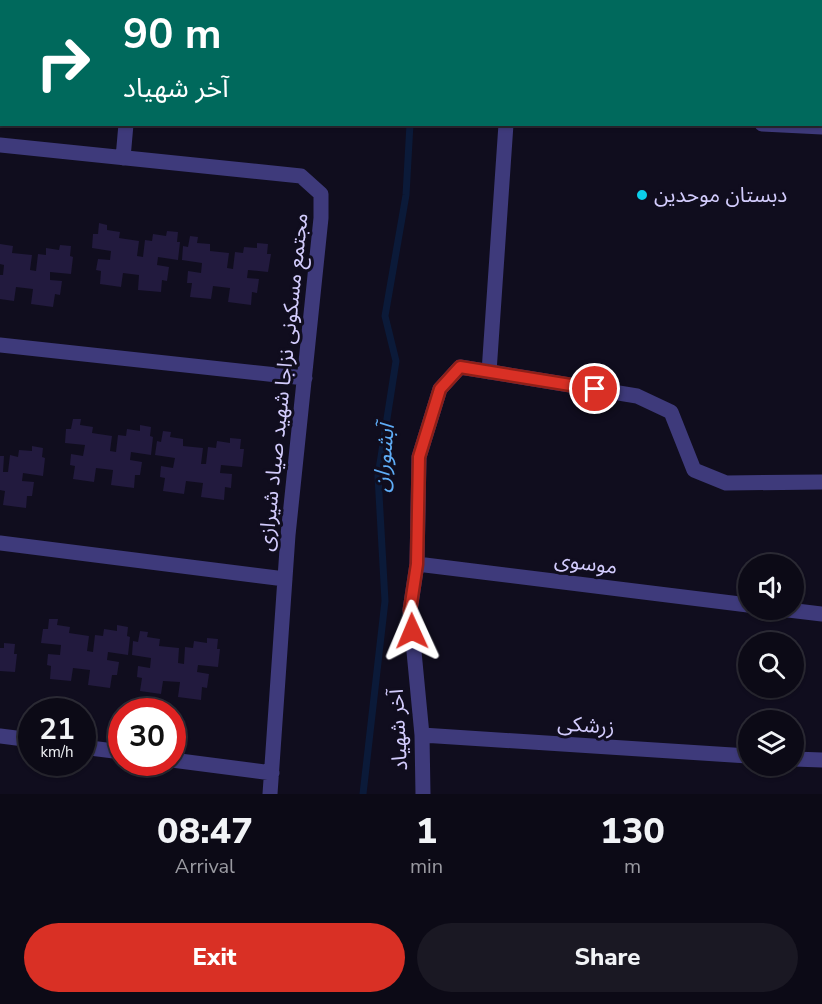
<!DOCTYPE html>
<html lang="en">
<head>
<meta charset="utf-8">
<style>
  body { margin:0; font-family:"Nunito Sans","Noto Sans Arabic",sans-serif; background:#1a1823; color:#f1f3f6; height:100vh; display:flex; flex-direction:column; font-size:22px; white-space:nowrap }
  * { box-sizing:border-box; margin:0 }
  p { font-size:20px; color:#9a9aa1 }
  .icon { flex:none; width:33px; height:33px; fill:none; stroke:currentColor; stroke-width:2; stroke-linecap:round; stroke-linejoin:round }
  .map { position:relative; height:794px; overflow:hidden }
  .panel { display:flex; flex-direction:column; background:#0c0a16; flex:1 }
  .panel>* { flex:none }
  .guide { position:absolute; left:0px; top:0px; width:822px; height:126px; box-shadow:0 2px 4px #0004,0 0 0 2px #2c2b35; background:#00695c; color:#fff; overflow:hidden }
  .controls { position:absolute; left:738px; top:554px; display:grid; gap:12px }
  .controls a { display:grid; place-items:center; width:66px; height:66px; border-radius:50%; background:#0c0a16; box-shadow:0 2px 4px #0004,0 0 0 2px #2c2b35; font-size:30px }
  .speed { position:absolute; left:18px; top:698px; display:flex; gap:12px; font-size:30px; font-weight:700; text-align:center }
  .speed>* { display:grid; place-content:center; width:78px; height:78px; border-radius:50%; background:#0c0a16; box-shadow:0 2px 4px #0004,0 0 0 2px #2c2b35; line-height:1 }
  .speed small { font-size:15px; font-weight:400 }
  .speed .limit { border:9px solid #d22; background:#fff; color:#111 }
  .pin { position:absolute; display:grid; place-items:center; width:51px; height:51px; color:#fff; margin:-26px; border:3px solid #fff; border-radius:50%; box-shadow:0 2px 6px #0007 }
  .me { position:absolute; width:66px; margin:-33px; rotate:359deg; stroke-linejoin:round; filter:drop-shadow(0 0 4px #0008) }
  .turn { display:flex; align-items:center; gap:21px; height:126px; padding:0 24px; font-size:27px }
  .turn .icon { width:78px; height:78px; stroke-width:2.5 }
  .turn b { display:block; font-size:42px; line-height:51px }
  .eta { display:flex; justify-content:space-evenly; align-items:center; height:102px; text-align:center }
  .eta b { font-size:36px; font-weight:800; line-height:42px }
  .button { display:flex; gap:12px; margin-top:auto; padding:12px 24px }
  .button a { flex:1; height:69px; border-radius:36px; background:#d93025; color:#fff; font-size:24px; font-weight:800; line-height:69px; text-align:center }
  .button a+a { background:#1a1823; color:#f1f3f6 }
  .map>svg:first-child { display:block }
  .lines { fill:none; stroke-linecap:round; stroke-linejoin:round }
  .stream { stroke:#0b1a39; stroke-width:7 }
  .building { fill:#221a3e }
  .minor { stroke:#3e3a7b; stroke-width:15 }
  .route-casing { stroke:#8d1f18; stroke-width:15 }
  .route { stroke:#d93025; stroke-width:10 }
  .poi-dot { fill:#0bceea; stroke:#100d1e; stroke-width:2 }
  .labels { text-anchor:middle; stroke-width:6; stroke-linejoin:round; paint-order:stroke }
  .poi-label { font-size:21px; fill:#d3ccfd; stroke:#100d1e; text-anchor:start }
  .street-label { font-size:21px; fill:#d3ccfd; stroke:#100d1e }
  .water-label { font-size:22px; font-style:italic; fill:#5fadf7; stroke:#100d1e }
</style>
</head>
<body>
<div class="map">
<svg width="822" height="794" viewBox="0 0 822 794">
  <rect width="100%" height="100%" fill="#100d1e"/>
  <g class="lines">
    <path class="stream" d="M417 2V0
      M363 794 385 601 378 476 396 361 385 316 406 195 410 124"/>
  </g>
  <path class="building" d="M99 223 107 225V230L120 232 119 238 139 241 137 256 143 257 145 240 152 241 153 234 166 236 167 231 178 232 177 242H180L178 260 158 257 157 265 169 267 167 281 162 280 161 292 138 290 139 275 123 273 121 287 100 284 101 271 96 270 98 259 110 260 111 251 92 248 93 234H98Z
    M190 236 198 237 197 243 210 244V251L229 253 227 268 233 269 235 252 243 253 244 247 257 248V243L268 244 267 254H271L268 272 248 270 247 278 259 279 257 293 252 292 251 305 228 302 230 288 213 286 211 299 190 297 192 283H187L188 271 201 273 202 263 182 260 183 246 188 247Z
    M0 244 13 246 12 253 32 255 30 270 36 271 38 254 46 255V248L59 250 60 245 71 246 70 256 73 257 71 274 50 272V280L62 281 60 295 55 294 53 307 31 304 33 289 16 287 14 301 0 299V275H3L4 265 0 264Z
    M73 419H81L80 425 93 427 92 433 112 436 110 451 116 452 118 435 126 436 127 429 140 431V425L151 427 150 436 153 437 151 455 131 452 130 460 142 462 140 475H135L134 488 111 485 113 470 96 468 94 482 73 479 75 466 70 465 71 454 83 456 85 445 65 443 66 429H71Z
    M163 431 171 432 170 437 183 439V446L203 448 201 464H206L208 447 216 448 217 441 230 443V438L241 439 240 449H244L242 467 221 465 220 473 232 474 231 488 225 487 224 500 201 497 203 483 186 481 184 494 163 491 165 478 160 477 161 466 173 468 175 458 155 455 157 441 161 442Z
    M32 446 43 448 42 457 45 458 43 476 23 473 22 481 34 482 32 496H27L26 508 3 505 5 491 0 490V456H4L3 472H8L10 455 18 457 19 450 32 451Z
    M49 619H58L57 625 70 627 69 633 89 636 87 651 93 652 95 635 103 636 104 629 117 631V625L128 627 127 636 130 637 128 655 108 652 107 660 119 662 117 675H112L110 688 88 685 90 670 73 668 71 681 50 679 51 666 47 665 48 654 60 655 61 645 41 643 43 629H48Z
    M140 631 148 632 147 637 160 639 159 646 179 648 178 663 184 664 185 647 193 648 194 641 207 643V638L218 639 217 649H220L218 667 198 665 197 672 209 674 207 688 202 687 201 700 178 697 180 682 163 681 161 694 140 691 142 678 137 677 138 666 150 668 151 658 132 655 133 641 138 642Z
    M4 643 15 644 14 654H17L15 672 0 671V648H4Z"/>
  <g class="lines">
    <path class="minor" d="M138 2V0
      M514 2V0
      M629 2V0
      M778 2V0
      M762 124 822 127
      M0 145 301 176 321 194V218L288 535 270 794
      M123 158 126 124
      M0 345 305 378
      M489 372 506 124
      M0 543 285 579
      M417 564 748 605
      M780 609 822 614
      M422 735 748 756
      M0 736 32 740
      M82 747 122 752
      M794 759 822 760
      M172 760 272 773
      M423 794 422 735 410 610 417 564 419 457 440 389 460 367 637 396 671 412 694 470 726 483 822 482"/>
  </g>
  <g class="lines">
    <defs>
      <path id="route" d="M412 631 410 610 417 564 419 457 440 389 460 367 595 389"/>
    </defs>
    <use href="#route" class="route-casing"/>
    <use href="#route" class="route"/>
  </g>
  <circle class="poi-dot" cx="642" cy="195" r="6"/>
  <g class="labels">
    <g class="poi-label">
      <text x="654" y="202">دبستان موحدین</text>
    </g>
    <g class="street-label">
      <text transform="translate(283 382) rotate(-84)" y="7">مجتمع مسکونی نزاجا شهید صیاد شیرازی</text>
      <text transform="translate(586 563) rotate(7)" y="7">موسوی</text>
      <text transform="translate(586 725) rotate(4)" y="7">زرشکی</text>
      <text transform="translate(398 730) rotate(-93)" y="7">آخر شهیاد</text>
    </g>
    <g class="water-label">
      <text transform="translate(383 458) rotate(-85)" y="8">آبشوران</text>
    </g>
  </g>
</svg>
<div class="controls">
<a><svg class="icon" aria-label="sound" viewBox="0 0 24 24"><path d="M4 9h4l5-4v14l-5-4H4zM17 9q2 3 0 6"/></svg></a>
<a><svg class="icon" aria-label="search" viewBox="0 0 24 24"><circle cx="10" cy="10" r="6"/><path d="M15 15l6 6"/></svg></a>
<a><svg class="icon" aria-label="layers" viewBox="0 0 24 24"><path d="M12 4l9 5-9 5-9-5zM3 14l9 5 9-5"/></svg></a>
</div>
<div class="speed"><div>21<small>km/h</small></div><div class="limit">30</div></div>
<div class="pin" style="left:595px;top:389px;background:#d93025"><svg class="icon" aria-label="arrive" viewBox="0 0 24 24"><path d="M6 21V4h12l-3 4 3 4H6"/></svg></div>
<svg class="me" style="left:412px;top:631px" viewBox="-20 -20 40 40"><path d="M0-17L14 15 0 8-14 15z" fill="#d93025" stroke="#fff" stroke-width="4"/></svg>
<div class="guide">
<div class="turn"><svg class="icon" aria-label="right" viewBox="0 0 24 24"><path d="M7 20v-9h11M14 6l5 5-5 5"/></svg><div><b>90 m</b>آخر شهیاد</div></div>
</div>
</div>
<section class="panel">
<div class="eta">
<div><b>08:47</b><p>Arrival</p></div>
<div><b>1</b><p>min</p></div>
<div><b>130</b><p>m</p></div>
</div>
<div class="button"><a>Exit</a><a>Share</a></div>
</section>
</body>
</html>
